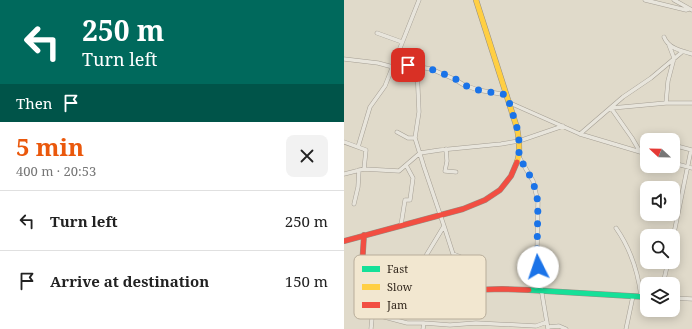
<!DOCTYPE html>
<html lang="en">
<head>
<meta charset="utf-8">
<style>
  body { margin:0; font-family:"Noto Serif",serif; background:#f2f2f2; color:#222; height:100vh; display:flex; flex-direction:column; font-size:15px; white-space:nowrap }
  * { box-sizing:border-box; margin:0 }
  p { font-size:13px; color:#767676 }
  .icon { flex:none; width:22px; height:22px; fill:none; stroke:currentColor; stroke-width:2; stroke-linecap:round; stroke-linejoin:round }
  .map { position:relative; flex:1; overflow:hidden }
  .drawer { display:flex; flex-direction:column; background:#fff; width:344px }
  .drawer>* { flex:none }
  .guide { background:#00695c; color:#fff; overflow:hidden }
  .needle { width:26px; rotate:292deg }
  .controls { position:absolute; left:296px; top:133px; display:grid; gap:8px }
  .controls a { display:grid; place-items:center; width:40px; height:40px; border-radius:8px; background:#fff; box-shadow:0 2px 10px #0003; font-size:20px }
  .pin { position:absolute; display:grid; place-items:center; width:34px; height:34px; color:#fff; margin:-17px; border-radius:8px; box-shadow:0 2px 6px #0006 }
  .me { position:absolute; width:44px; margin:-22px; rotate:356deg; stroke-linejoin:round; filter:drop-shadow(0 0 3px #0008) }
  .turn { display:flex; align-items:center; gap:14px; height:84px; padding:0 16px; font-size:18px }
  .turn .icon { width:52px; height:52px; stroke-width:2.5 }
  .turn b { display:block; font-size:28px; line-height:34px }
  .then { display:flex; align-items:center; height:38px; padding:0 16px; background:#0003; gap:8px; font-size:15px }
  .round { display:grid; place-items:center; flex:none; width:42px; height:42px; border-radius:8px; background:#f2f2f2 }
  .overview { display:flex; align-items:center; justify-content:space-between; height:68px; padding:0 16px }
  h1 { font-size:24px; font-weight:700; line-height:30px; color:#ea580c }
  ul { padding:0; list-style:none }
  li { display:flex; align-items:center; gap:12px; height:60px; padding:0 16px; border-top:1px solid #e0e0e0 }
  li div { flex:1 }
  li b { display:block; font-size:15px }
  li em { font-style:normal }
  main { display:flex; flex:1; min-height:0 }
  .map>svg:first-child { display:block }
  .lines { fill:none; stroke-linecap:round; stroke-linejoin:round }
  .street-casing { stroke:#a59f94; stroke-width:4.5 }
  .fast-casing { stroke:#958e84; stroke-width:6 }
  .slow-casing { stroke:#958e84; stroke-width:6 }
  .jam-casing { stroke:#958e84; stroke-width:6 }
  .street { stroke:#e8e5dc; stroke-width:3.5 }
  .fast { stroke:#16e098; stroke-width:5 }
  .slow { stroke:#ffcf43; stroke-width:5 }
  .jam { stroke:#f24e42; stroke-width:5 }
  .route { stroke:#1a73e8; stroke-width:7; stroke-dasharray:0 12.6 }
  .key { fill:#f2e7d0; stroke:#b8ad9a; stroke-width:1 }
  .key-label { font-size:11px; fill:#32271d }
</style>
</head>
<body>
<main>
<section class="drawer">
<div class="guide">
<div class="turn"><svg class="icon" aria-label="left" viewBox="0 0 24 24"><path d="M17 20v-9H6M10 6l-5 5 5 5"/></svg><div><b>250 m</b>Turn left</div></div>
<div class="then">Then<svg class="icon" aria-label="arrive" viewBox="0 0 24 24"><path d="M6 21V4h12l-3 4 3 4H6"/></svg></div>
</div>
<div class="overview"><div><h1>5 min</h1><p>400 m · 20:53</p></div><a class="round"><svg class="icon" aria-label="close" viewBox="0 0 24 24"><path d="M6 6l12 12M18 6L6 18"/></svg></a></div>
<ul>
<li><svg class="icon" aria-label="left" viewBox="0 0 24 24"><path d="M17 20v-9H6M10 6l-5 5 5 5"/></svg><div><b>Turn left</b></div><em>250 m</em></li>
<li><svg class="icon" aria-label="arrive" viewBox="0 0 24 24"><path d="M6 21V4h12l-3 4 3 4H6"/></svg><div><b>Arrive at destination</b></div><em>150 m</em></li>
</ul>
</section>
<div class="map">
<svg width="348" height="329" viewBox="0 0 348 329">
  <rect width="100%" height="100%" fill="#e0daca"/>
  <g class="lines">
    <defs>
      <path id="street" d="M301 0 342 10 345 9
        M330 0 348 10
        M33 33 58 42
        M320 37C324 48 337 51 348 54
        M0 59 34 63 49 67 64 65 87 69 110 79 120 85 134 90 163 95
        M166 103 236 134 303 154
        M322 103 324 81 330 58 325 45
        M267 108 288 138 295 150
        M268 108 322 103H348
        M53 132 64 138H71
        M236 134 279 97 307 78 338 52
        M0 142 22 150 20 169
        M329 145 348 150
        M14 147 26 107 41 86 75 0
        M102 149 103 161 101 171 112 172
        M175 157 189 181 194 202 193 251 196 282 204 329
        M329 163 348 168
        M0 174 20 169 55 171 76 153 96 150 157 144 175 141 219 126
        M10 204 14 187 15 170
        M57 225 61 200H66L69 178 62 165
        M100 226 109 254 137 265
        M272 228C286 248 294 272 297 296
        M329 238 347 150
        M319 284 324 262
        M71 292 77 264 100 226 80 167 71 138 75 112 73 67
        M329 298 348 299
        M29 314 63 323H80L106 325 132 323 192 326 203 322
        M204 327 215 326 222 329
        M27 329 31 286
        M79 329 80 323
        M282 329 289 296"/>
      <path id="fast" d="M185 290 303 297"/>
      <path id="slow" d="M132 0 173 128C175 139 177 152 173 162"/>
      <path id="jam" d="M20 235 17 283 66 292 158 289 185 290
        M0 241 119 209 141 200 156 190 167 176 173 162"/>
    </defs>
    <use href="#street" class="street-casing"/>
    <use href="#fast" class="fast-casing"/>
    <use href="#slow" class="slow-casing"/>
    <use href="#jam" class="jam-casing"/>
    <use href="#street" class="street"/>
    <use href="#fast" class="fast"/>
    <use href="#slow" class="slow"/>
    <use href="#jam" class="jam"/>
  </g>
  <g class="lines">
    <path class="route" d="M64 65 87 69 110 78 120 85 134 90 163 95 173 128 175 141V157L189 181 194 202 193 251 194 267"/>
  </g>
  <rect x="10" y="255" width="132" height="64" rx="6" class="key"/>
  <rect x="18" y="266" width="18" height="6" fill="#16e098"/>
  <rect x="18" y="284" width="18" height="6" fill="#ffcf43"/>
  <rect x="18" y="302" width="18" height="6" fill="#f24e42"/>
  <g class="key-label">
    <text x="43" y="273">Fast</text>
    <text x="43" y="291">Slow</text>
    <text x="43" y="309">Jam</text>
  </g>
</svg>
<div class="controls">
<a><svg class="needle" viewBox="-14 -14 28 28"><path d="M0-13l5 13h-10z" fill="#e53935"/><path d="M0 13l5-13h-10z" fill="#767676"/></svg></a>
<a><svg class="icon" aria-label="sound" viewBox="0 0 24 24"><path d="M4 9h4l5-4v14l-5-4H4zM17 9q2 3 0 6"/></svg></a>
<a><svg class="icon" aria-label="search" viewBox="0 0 24 24"><circle cx="10" cy="10" r="6"/><path d="M15 15l6 6"/></svg></a>
<a><svg class="icon" aria-label="layers" viewBox="0 0 24 24"><path d="M12 4l9 5-9 5-9-5zM3 14l9 5 9-5"/></svg></a>
</div>
<div class="pin" style="left:64px;top:65px;background:#d93025"><svg class="icon" aria-label="arrive" viewBox="0 0 24 24"><path d="M6 21V4h12l-3 4 3 4H6"/></svg></div>
<svg class="me" style="left:194px;top:267px" viewBox="-20 -20 40 40"><circle r="19" fill="#fff"/><path d="M0-13L10 11 0 6-10 11z" fill="#1a73e8"/></svg>
</div>
</main>
</body>
</html>
